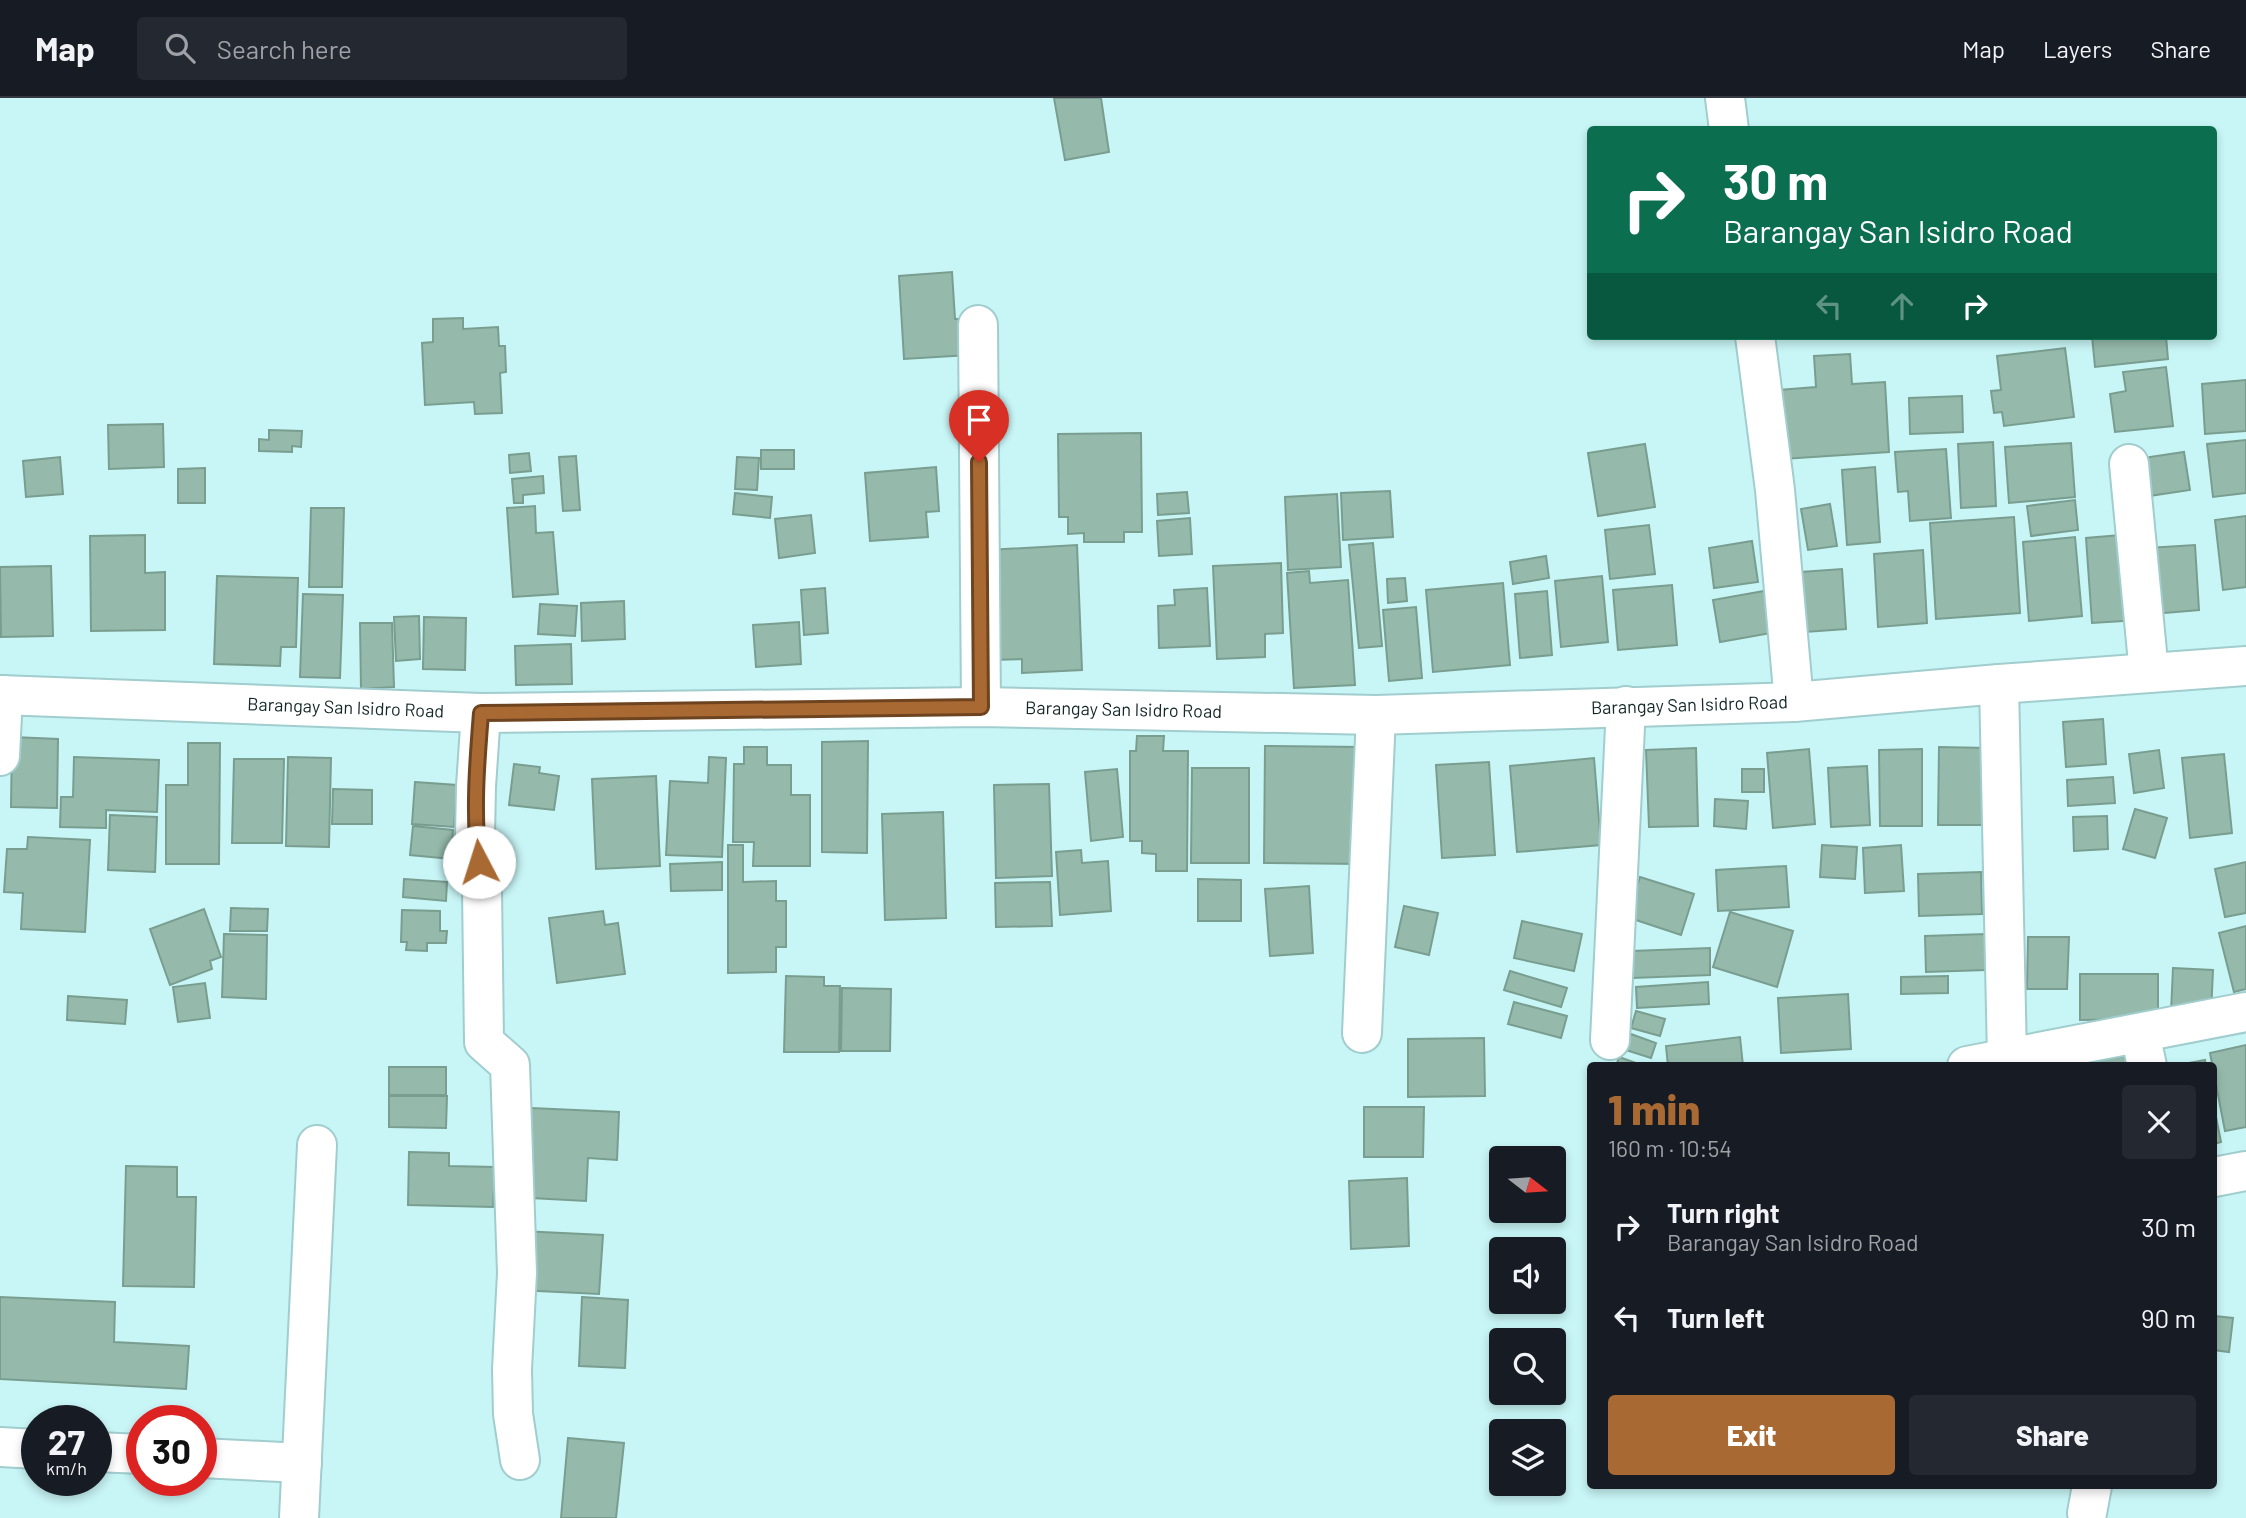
<!DOCTYPE html>
<html lang="en">
<head>
<meta charset="utf-8">
<style>
  body { margin:0; font-family:Barlow,sans-serif; background:#242831; color:#f1f3f6; height:100vh; display:flex; flex-direction:column; font-size:26px; white-space:nowrap }
  * { box-sizing:border-box; margin:0 }
  p { font-size:23px; color:#9ea1a6 }
  .icon { flex:none; width:38px; height:38px; fill:none; stroke:currentColor; stroke-width:2; stroke-linecap:round; stroke-linejoin:round }
  .map { position:relative; flex:1; overflow:hidden }
  .sheet { position:absolute; left:1587px; top:964px; width:630px; height:427px; display:flex; flex-direction:column; background:#171b24; border-radius:7px; box-shadow:0 4px 10px #0003 }
  .sheet>* { flex:none }
  .banner { position:absolute; left:1587px; top:28px; width:630px; height:214px; border-radius:7px; box-shadow:0 4px 10px #0003; background:#0b6e4f; color:#fff; overflow:hidden }
  .needle { width:46px; rotate:107deg }
  .fabs { position:absolute; left:1489px; top:1048px; display:grid; gap:14px }
  .fabs a { display:grid; place-items:center; width:77px; height:77px; border-radius:7px; background:#171b24; box-shadow:0 4px 10px #0003; font-size:35px }
  .speed { position:absolute; left:21px; top:1307px; display:flex; gap:14px; font-size:35px; font-weight:700; text-align:center }
  .speed>* { display:grid; place-content:center; width:91px; height:91px; border-radius:50%; background:#171b24; box-shadow:0 4px 10px #0003; line-height:1 }
  .speed small { font-size:18px; font-weight:400 }
  .speed .limit { border:10px solid #d22; background:#fff; color:#111 }
  .pin { position:absolute; display:grid; place-items:center; width:60px; height:60px; color:#fff; margin:-72px -30px; border-radius:50% 50% 50% 0; rotate:-45deg; box-shadow:0 0 7px #0007 }
  .pin .icon { rotate:45deg }
  .me { position:absolute; width:77px; margin:-38px; rotate:355deg; stroke-linejoin:round; filter:drop-shadow(0 0 5px #0008) }
  .turn { display:flex; align-items:center; gap:24px; height:147px; padding:0 21px; font-size:32px }
  .turn .icon { width:91px; height:91px; stroke-width:2.5 }
  .turn b { display:block; font-size:49px; line-height:60px }
  .lanes { display:flex; align-items:center; height:66px; padding:0 21px; background:#0003; justify-content:center; gap:35px; direction:ltr }
  .lanes .off { opacity:.35 }
  .round { display:grid; place-items:center; flex:none; width:74px; height:74px; border-radius:7px; background:#242831 }
  .headline { display:flex; align-items:center; justify-content:space-between; height:119px; padding:0 21px }
  h1 { font-size:42px; font-weight:800; line-height:52px; color:#a96932 }
  .button { display:flex; gap:14px; margin-top:auto; padding:14px 21px }
  .button a { flex:1; height:80px; border-radius:7px; background:#a96932; color:#fff; font-size:28px; font-weight:800; line-height:80px; text-align:center }
  .button a+a { background:#242831; color:#f1f3f6 }
  ul { padding:0; list-style:none }
  li { display:flex; align-items:center; gap:21px; height:91px; padding:0 21px }
  li div { flex:1 }
  li b { display:block; font-size:26px }
  li em { font-style:normal }
  header { display:flex; align-items:center; gap:42px; box-sizing:border-box; height:98px; padding:0 35px; background:#171b24; border-bottom:2px solid #363941 }
  header strong { font-size:33px }
  nav { display:flex; gap:38px; margin-inline-start:auto; font-size:24px }
  .search { width:490px; height:63px; background:#242831; display:flex; align-items:center; gap:18px; box-sizing:border-box; padding:0 24px; border-radius:7px; color:#9ea1a6; font-size:26px }
  .map>svg:first-child { display:block }
  .building { fill:#95baac; stroke:#799e90; stroke-width:2 }
  .lines { fill:none; stroke-linecap:round; stroke-linejoin:round }
  .minor-casing { stroke:#a1cdce; stroke-width:42 }
  .minor { stroke:#fff; stroke-width:38 }
  .route-casing { stroke:#6e4420; stroke-width:18 }
  .route { stroke:#a96932; stroke-width:12 }
  .labels { text-anchor:middle; stroke-width:5; stroke-linejoin:round; paint-order:stroke }
  .street-label { font-size:18px; fill:#152727; stroke:#c8f5f6 }
</style>
</head>
<body>
<header>
<strong>Map</strong>
<div class="search"><svg class="icon" aria-label="search" viewBox="0 0 24 24"><circle cx="10" cy="10" r="6"/><path d="M15 15l6 6"/></svg>Search here</div>
<nav><a>Map</a><a>Layers</a><a>Share</a></nav>
</header>
<div class="map">
<svg width="2246" height="1420" viewBox="0 0 2246 1420">
  <rect width="100%" height="100%" fill="#c8f5f6"/>
  <path class="building" d="M1054 0H1101L1109 54 1065 62Z
    M952 174 955 221H967L969 257 904 261 899 178Z
    M463 220V231L498 229 499 248H505L506 274 500 275 502 315 475 316 474 304 425 307 422 245 433 244V221Z
    M2092 238H2166L2168 261 2095 269Z
    M2065 250 2074 319 2004 328 2002 314 1994 315 1991 293 2001 292 1997 258Z
    M1850 256 1852 286 1885 284 1889 354 1783 361 1778 292 1816 289 1814 258Z
    M2166 269 2173 328 2115 334 2110 296 2126 293 2123 274Z
    M2246 282V333L2205 336 2202 286Z
    M1962 298 1963 334 1910 336 1909 300Z
    M163 326 164 369 109 371 108 327Z
    M269 332 302 333 301 349 292 348V354L259 353V341L269 342Z
    M1141 335 1142 434H1124V444H1084V435L1068 436V419H1059L1058 336Z
    M2246 342V395L2213 399 2207 346Z
    M1993 344 1996 408 1961 410 1958 346Z
    M2071 345 2075 399 2009 405 2005 349Z
    M1645 346 1655 409 1598 418 1588 355Z
    M1946 351 1951 420 1910 423 1908 393 1898 394 1895 354Z
    M761 352H794V371H761Z
    M2184 354 2190 392 2149 398 2143 360Z
    M529 355 531 373 510 375 509 357Z
    M576 358 580 412 563 413 559 359Z
    M60 359 63 396 26 399 23 363Z
    M737 359 759 360 757 392 735 391Z
    M936 369 939 413 926 414 928 439 870 443 865 375Z
    M1875 369 1880 444 1847 447 1842 372Z
    M205 370V405H178V371Z
    M543 378 544 395 523 397V405H514L512 381Z
    M1390 393 1393 439 1343 442 1341 395Z
    M1187 394 1189 415 1158 417 1157 396Z
    M735 395 772 399 770 420 733 416Z
    M1337 396 1341 469 1288 472 1285 399Z
    M2075 402 2078 432 2031 438 2027 408Z
    M1830 406 1837 448 1808 452 1801 411Z
    M535 408 536 435 553 434 558 496 513 499 507 410Z
    M311 410H344L342 489H309Z
    M811 417 815 455 779 460 775 421Z
    M2246 418V489L2223 492 2215 422Z
    M2014 419 2020 515 1936 521 1930 425Z
    M1190 420 1192 456 1159 458 1157 423Z
    M1649 427 1655 476 1610 481 1605 432Z
    M2132 436 2139 522 2092 525 2086 440Z
    M145 437V475L165 474V532L91 533 90 438Z
    M2075 439 2082 518 2029 523 2023 444Z
    M1752 443 1758 484 1714 490 1709 450Z
    M1373 445 1382 548 1359 550 1349 447Z
    M1077 447 1082 572 1022 575V561L992 562 987 452Z
    M2195 447 2199 512 2153 516 2148 450Z
    M1923 452 1927 525 1878 529 1874 456Z
    M1546 458 1549 480 1513 486 1510 464Z
    M1281 465 1283 535 1265 536V559L1217 561 1213 468Z
    M51 468 53 538 1 539 0 469Z
    M1842 471 1846 531 1805 534 1801 474Z
    M1309 473 1310 485 1348 482 1355 587 1294 590 1287 475Z
    M217 478 298 480 296 549H281L280 568 214 566Z
    M1602 478 1608 544 1561 549 1555 483Z
    M1405 480 1407 503 1388 505 1387 481Z
    M1503 485 1510 567 1433 574 1426 492Z
    M1672 487 1677 547 1618 552 1613 492Z
    M825 490 828 535 804 537 801 492Z
    M1207 490 1210 548 1159 550 1158 508 1175 507 1174 492Z
    M1547 493 1552 557 1520 560 1515 496Z
    M1764 493 1771 535 1720 544 1713 502Z
    M303 496 343 497 340 580 300 579Z
    M624 503 625 541 582 543 581 505Z
    M540 506 577 508 575 538 538 536Z
    M1416 509 1422 580 1389 583 1383 512Z
    M419 518 420 561 396 563 394 519Z
    M424 519 466 520 465 572 423 571Z
    M799 524 801 566 756 569 753 527Z
    M360 525H392L394 589 361 591Z
    M571 546 572 586 516 587 515 548Z
    M2103 621 2106 666 2066 669 2063 624Z
    M1137 638H1164L1163 653H1188L1187 773H1156V756L1142 755V743H1130V653H1136Z
    M12 639 58 641 57 710 11 709Z
    M868 643 867 755 822 754V644Z
    M188 645H220L219 766H166V687H188Z
    M1265 648 1363 649 1362 766 1264 765Z
    M744 649H767V667H791V697H810V768H753L754 744H733L734 666H744Z
    M1939 649 1989 650 1987 727H1938Z
    M1696 650 1698 728 1649 729 1646 652Z
    M1809 651 1815 726 1773 730 1767 655Z
    M1922 651V728H1880L1879 652Z
    M2159 652 2164 690 2134 695 2129 656Z
    M2224 656 2232 735 2190 740 2182 660Z
    M74 659 159 662 157 714 106 712V730L60 729 61 699H73Z
    M288 659 331 660 329 749 286 748Z
    M709 659 726 660 722 759 666 757 670 683 708 685Z
    M1594 660 1601 747 1517 754 1510 668Z
    M234 661H284L282 745H232Z
    M1489 664 1495 757 1442 760 1436 667Z
    M514 666 540 669 539 675 559 678 554 712 509 707Z
    M1867 668 1870 727 1831 729 1828 670Z
    M1192 670H1249V765H1191Z
    M1117 671 1123 739 1091 743 1085 674Z
    M1742 671H1764V694H1742Z
    M656 678 660 768 596 771 592 681Z
    M2113 679 2115 705 2068 708 2067 682Z
    M415 684 457 687 454 729 412 726Z
    M1049 686 1052 778 996 780 994 687Z
    M333 691 372 692V726H332Z
    M1715 701 1748 703 1746 731 1714 728Z
    M2135 711 2167 720 2155 760 2123 751Z
    M943 714 946 820 885 822 882 716Z
    M110 717 157 719 155 774 108 772Z
    M2107 718 2108 751 2074 753 2073 719Z
    M413 728 453 732 451 761 410 757Z
    M28 739 90 742 85 834 21 831 23 795 4 794 7 751H27Z
    M728 747H743V784L776 783V803H786V849H776V874L728 875Z
    M1822 747 1857 749 1855 781 1820 779Z
    M1901 747 1904 793 1865 795 1863 750Z
    M1081 752 1082 765 1108 763 1111 813 1060 817 1056 754Z
    M722 764V792L671 793 670 766Z
    M2246 764V815L2225 819 2215 771Z
    M1786 768 1789 809 1718 813 1716 772Z
    M1981 774 1982 816 1919 818 1918 776Z
    M1640 779 1694 796 1681 837 1627 819Z
    M404 781 447 784 446 803 403 799Z
    M1198 781 1241 782V823H1198Z
    M1050 784 1052 828 996 829 995 785Z
    M1309 788 1313 855 1270 858 1265 791Z
    M1404 808 1438 815 1429 857 1395 849Z
    M231 810 268 811 267 833H230Z
    M204 811 221 859 210 863 212 871 170 887 150 831Z
    M402 812 440 813V833H447L446 845H427V853L406 852 407 844H401Z
    M603 813 605 827 618 825 625 876 557 885 549 820Z
    M1730 814 1793 833 1777 889 1713 869Z
    M1522 823 1582 836 1574 873 1514 860Z
    M2246 828V891L2234 894 2219 835Z
    M224 836 267 837 266 901 222 899Z
    M1986 836V872L1926 874 1925 838Z
    M2028 839H2069L2067 891H2027Z
    M1710 850V877L1633 880 1632 853Z
    M2173 870 2213 872 2211 916 2171 914Z
    M1510 873 1567 890 1561 909 1504 892Z
    M2080 876H2158V921L2080 922Z
    M786 878 824 879V888H840L839 954H784Z
    M1948 878V895L1901 896V879Z
    M1708 884 1709 906 1637 910 1636 889Z
    M205 885 210 920 178 924 173 889Z
    M842 890 891 891 890 953H841Z
    M1848 896 1851 951 1781 955 1778 900Z
    M68 898 127 902 125 926 67 922Z
    M1514 904 1567 918 1561 940 1508 926Z
    M1636 913 1665 921 1660 938 1631 930Z
    M1631 936 1656 945 1651 960 1626 952Z
    M1740 939 1743 968H1668L1666 948Z
    M1484 940 1485 998 1408 999V941Z
    M2246 947V1029L2225 1033 2210 955Z
    M2138 956 2140 968H2079V966Z
    M1619 959 1639 966 1638 968H1616Z
    M2205 962 2206 968H2173Z
    M389 969H446V997H389Z
    M389 998H447L446 1030 389 1029Z
    M1364 1009H1424L1423 1059H1364Z
    M2214 1009 2221 1044 2214 1046Z
    M531 1010 619 1014 617 1062 588 1060 586 1103 531 1100Z
    M409 1054 449 1055V1068L495 1069 493 1109 408 1107Z
    M126 1068 177 1069V1099H196L194 1189 123 1188Z
    M1407 1080 1409 1148 1351 1151 1349 1083Z
    M521 1133 603 1137 599 1196 518 1192Z
    M0 1199 115 1204 114 1244 189 1248 186 1291 0 1281Z
    M582 1199 628 1202 625 1270 579 1268Z
    M2214 1218 2233 1220 2229 1254 2214 1252Z
    M568 1340 624 1345 616 1420H561Z"/>
  <g class="lines">
    <defs>
      <g id="minor">
        <path d="M1725 0 1729 32"/>
        <path d="M978 227 981 609"/>
        <path d="M1755 238 1775 392 1794 604"/>
        <path d="M2129 366 2149 575"/>
        <path d="M1999 586 2007 960"/>
        <path id="s1" d="M0 597 481 615 981 609 1376 617 1794 604 1999 586 2246 568"/>
        <path d="M481 615 476 688 475 738 482 791 484 944 510 967 517 1175 512 1271 513 1316 520 1362"/>
        <path d="M0 658 3 597"/>
        <path d="M1362 935 1376 617"/>
        <path d="M2140 935 2147 968"/>
        <path d="M1610 942 1626 608"/>
        <path d="M1967 968 2246 914"/>
        <path d="M2214 1079 2246 1073"/>
        <path d="M0 1349 37 1351"/>
        <path d="M96 1354 142 1356"/>
        <path d="M201 1360 302 1365"/>
        <path d="M2087 1415 2092 1388"/>
        <path d="M299 1420 317 1047"/>
      </g>
    </defs>
    <use href="#minor" class="minor-casing"/>
    <use href="#minor" class="minor"/>
  </g>
  <g class="lines">
    <defs>
      <path id="route" d="M479 764C473 714 477 665 481 615L981 609 979 364"/>
    </defs>
    <use href="#route" class="route-casing"/>
    <use href="#route" class="route"/>
  </g>
  <g class="labels">
    <g class="street-label">
      <text dy="6" stroke="none"><textPath href="#s1" startOffset="1690">Barangay San Isidro Road</textPath></text>
      <text dy="6" stroke="none"><textPath href="#s1" startOffset="346">Barangay San Isidro Road</textPath></text>
      <text dy="6" stroke="none"><textPath href="#s1" startOffset="1124">Barangay San Isidro Road</textPath></text>
    </g>
  </g>
</svg>
<div class="fabs">
<a><svg class="needle" viewBox="-14 -14 28 28"><path d="M0-13l5 13h-10z" fill="#e53935"/><path d="M0 13l5-13h-10z" fill="#9ea1a6"/></svg></a>
<a><svg class="icon" aria-label="sound" viewBox="0 0 24 24"><path d="M4 9h4l5-4v14l-5-4H4zM17 9q2 3 0 6"/></svg></a>
<a><svg class="icon" aria-label="search" viewBox="0 0 24 24"><circle cx="10" cy="10" r="6"/><path d="M15 15l6 6"/></svg></a>
<a><svg class="icon" aria-label="layers" viewBox="0 0 24 24"><path d="M12 4l9 5-9 5-9-5zM3 14l9 5 9-5"/></svg></a>
</div>
<div class="speed"><div>27<small>km/h</small></div><div class="limit">30</div></div>
<div class="pin" style="left:979px;top:364px;background:#d93025"><svg class="icon" aria-label="arrive" viewBox="0 0 24 24"><path d="M6 21V4h12l-3 4 3 4H6"/></svg></div>
<svg class="me" style="left:479px;top:764px" viewBox="-20 -20 40 40"><circle r="19" fill="#fff"/><path d="M0-13L10 11 0 6-10 11z" fill="#a96932"/></svg>
<div class="banner">
<div class="turn"><svg class="icon" aria-label="right" viewBox="0 0 24 24"><path d="M7 20v-9h11M14 6l5 5-5 5"/></svg><div><b>30 m</b>Barangay San Isidro Road</div></div>
<div class="lanes"><svg class="icon off" aria-label="left" viewBox="0 0 24 24"><path d="M17 20v-9H6M10 6l-5 5 5 5"/></svg><svg class="icon off" aria-label="ahead" viewBox="0 0 24 24"><path d="M12 20V5M6 11l6-6 6 6"/></svg><svg class="icon" aria-label="right" viewBox="0 0 24 24"><path d="M7 20v-9h11M14 6l5 5-5 5"/></svg></div>
</div>
<section class="sheet">
<div class="headline"><div><h1>1 min</h1><p>160 m · 10:54</p></div><a class="round"><svg class="icon" aria-label="close" viewBox="0 0 24 24"><path d="M6 6l12 12M18 6L6 18"/></svg></a></div>
<ul>
<li><svg class="icon" aria-label="right" viewBox="0 0 24 24"><path d="M7 20v-9h11M14 6l5 5-5 5"/></svg><div><b>Turn right</b><p>Barangay San Isidro Road</p></div><em>30 m</em></li>
<li><svg class="icon" aria-label="left" viewBox="0 0 24 24"><path d="M17 20v-9H6M10 6l-5 5 5 5"/></svg><div><b>Turn left</b></div><em>90 m</em></li>
</ul>
<div class="button"><a>Exit</a><a>Share</a></div>
</section>
</div>
</body>
</html>
